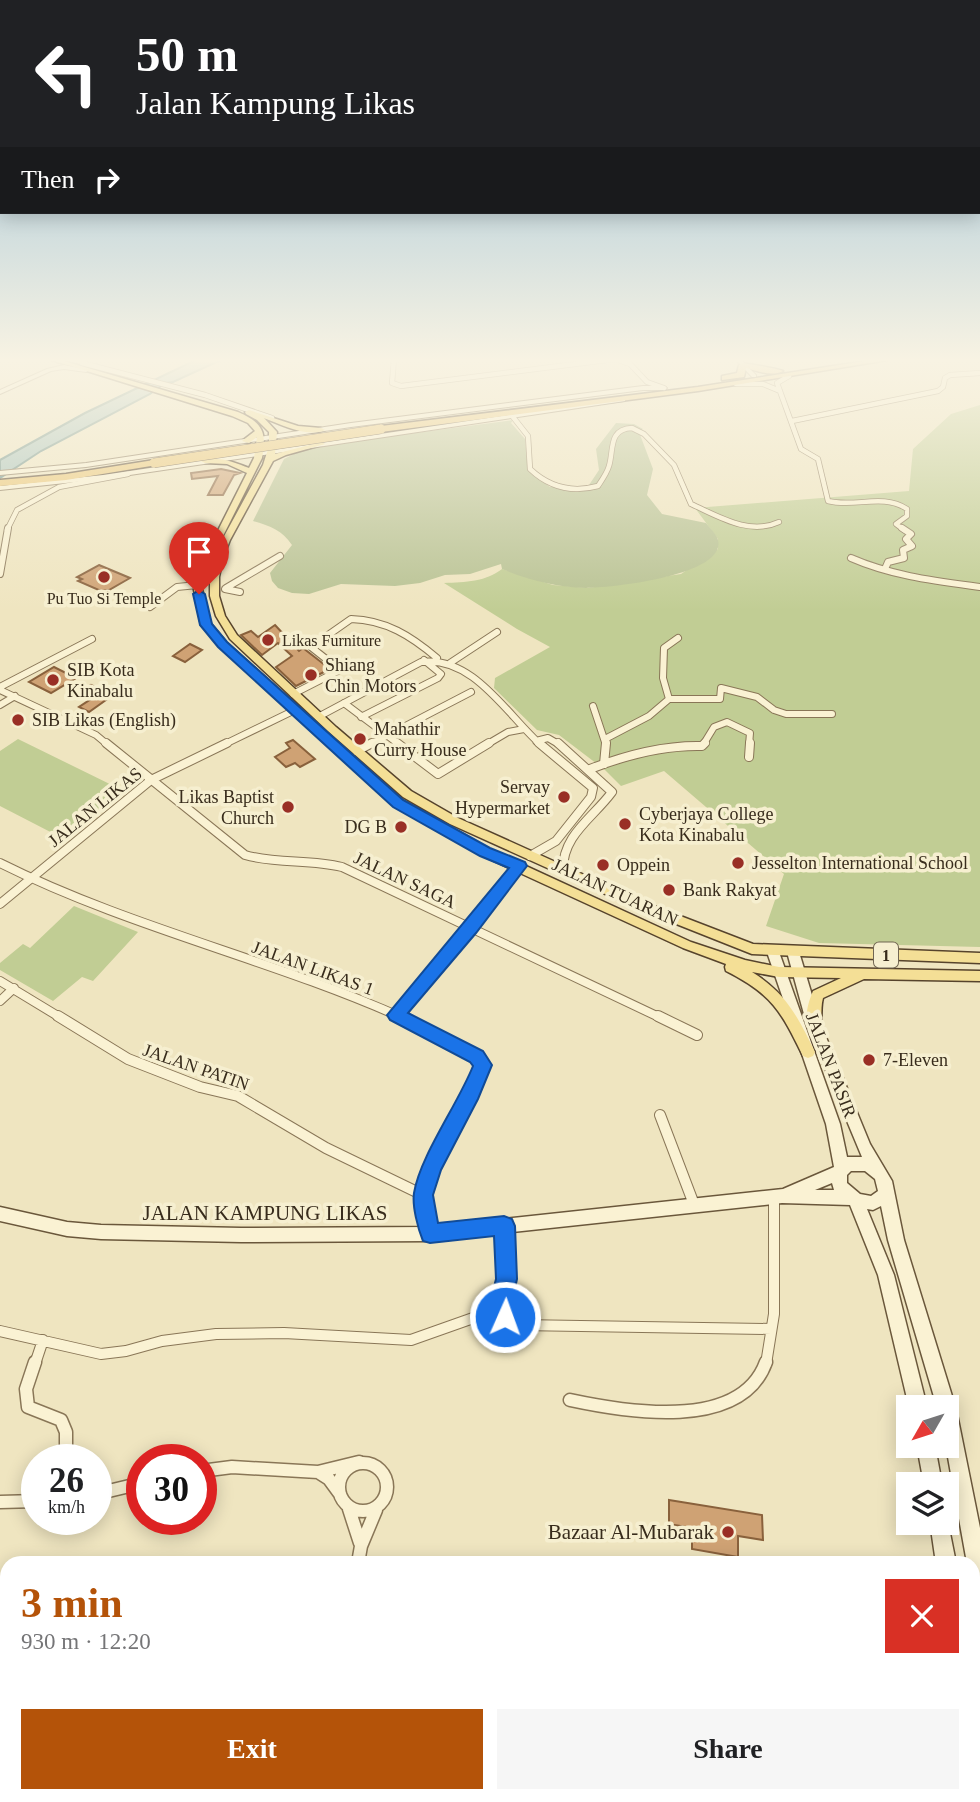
<!DOCTYPE html>
<html lang="en">
<head>
<meta charset="utf-8">
<style>
  body { margin:0; font-family:Georgia,serif; background:#f6f6f6; color:#202124; height:100vh; display:flex; flex-direction:column; font-size:26px; white-space:nowrap }
  * { box-sizing:border-box; margin:0 }
  p { font-size:23px; color:#757577 }
  .icon { flex:none; width:38px; height:38px; fill:none; stroke:currentColor; stroke-width:2; stroke-linecap:round; stroke-linejoin:round }
  .map { position:relative; flex:1; overflow:hidden }
  .side { position:absolute; left:0px; top:1556px; width:980px; height:247px; display:flex; flex-direction:column; background:#fff; border-radius:21px 21px 0 0; box-shadow:0 4px 18px #0003 }
  .side>* { flex:none }
  .hud { position:absolute; left:0px; top:0px; width:980px; height:214px; box-shadow:0 4px 18px #0003; background:#202124; color:#fff; overflow:hidden }
  .needle { width:46px; rotate:231deg }
  .tools { position:absolute; left:896px; top:1395px; display:grid; gap:14px }
  .tools a { display:grid; place-items:center; width:63px; height:63px; border-radius:0px; background:#fff; box-shadow:0 4px 18px #0003; font-size:35px }
  .speed { position:absolute; left:21px; top:1444px; display:flex; gap:14px; font-size:35px; font-weight:700; text-align:center }
  .speed>* { display:grid; place-content:center; width:91px; height:91px; border-radius:50%; background:#fff; box-shadow:0 4px 18px #0003; line-height:1 }
  .speed small { font-size:18px; font-weight:400 }
  .speed .limit { border:10px solid #d22; background:#fff; color:#111 }
  .pin { position:absolute; display:grid; place-items:center; width:60px; height:60px; color:#fff; margin:-72px -30px; border-radius:50% 50% 50% 0; rotate:-45deg; box-shadow:0 0 7px #0007 }
  .pin .icon { rotate:45deg }
  .me { position:absolute; width:77px; margin:-38px; rotate:2deg; stroke-linejoin:round; filter:drop-shadow(0 0 5px #0008) }
  .turn { display:flex; align-items:center; gap:24px; height:147px; padding:0 21px; font-size:32px }
  .turn .icon { width:91px; height:91px; stroke-width:2.5 }
  .turn b { display:block; font-size:49px; line-height:60px }
  .then { display:flex; align-items:center; height:66px; padding:0 21px; background:#0003; gap:14px; font-size:26px }
  .round { display:grid; place-items:center; flex:none; width:74px; height:74px; border-radius:0px; background:#f6f6f6 }
  .headline { display:flex; align-items:center; justify-content:space-between; height:119px; padding:0 21px }
  h1 { font-size:42px; font-weight:600; line-height:52px; color:#b45309 }
  .action { display:flex; gap:14px; margin-top:auto; padding:14px 21px }
  .action a { flex:1; height:80px; border-radius:0px; background:#b45309; color:#fff; font-size:28px; font-weight:600; line-height:80px; text-align:center }
  .action a+a { background:#f6f6f6; color:#202124 }
  .map>svg:first-child { display:block }
  .green { fill:#c1cd94 }
  .cemetery { fill:#b8c293 }
  .water { fill:#a3c1bb; stroke:#6a8f89; stroke-width:2 }
  .building { fill:#cfa274; stroke:#89613c; stroke-width:2 }
  .lines { fill:none; stroke-linecap:round; stroke-linejoin:round }
  .minor-far4-casing { stroke:#897657; stroke-width:6 }
  .minor-far3-casing { stroke:#897657; stroke-width:8 }
  .minor-far2-casing { stroke:#897657; stroke-width:10 }
  .minor-far1-casing { stroke:#897657; stroke-width:12 }
  .minor-casing { stroke:#897657; stroke-width:15 }
  .tertiary-casing { stroke:#897657; stroke-width:2 }
  .secondary-casing { stroke:#6a573b; stroke-width:3 }
  .primary-casing { stroke:#56432c; stroke-width:3 }
  .trunk-casing { stroke:#56432c; stroke-width:3 }
  .minor-far4 { stroke:#faf2d3; stroke-width:4.5 }
  .minor-far3 { stroke:#faf2d3; stroke-width:6 }
  .minor-far2 { stroke:#faf2d3; stroke-width:8 }
  .minor-far1 { stroke:#faf2d3; stroke-width:10 }
  .minor { stroke:#faf2d3; stroke-width:12 }
  .tertiary { fill:#faf2d3; fill-rule:evenodd }
  .secondary { fill:#faf2d3; fill-rule:evenodd }
  .primary { fill:#f4df96; fill-rule:evenodd }
  .trunk { fill:#ebc672; fill-rule:evenodd }
  .trunk-bridge-casing { stroke:#56432c; stroke-width:10; stroke-linecap:butt }
  .trunk-bridge { stroke:#ebc672; stroke-width:9 }
  .route { fill:#1a73e8; stroke:#114b97; stroke-width:2 }
  .poi-dot { fill:#992f25; stroke:#f6efd0; stroke-width:2.5 }
  .labels { text-anchor:middle; stroke-width:7; stroke-linejoin:round; paint-order:stroke }
  .far-poi-label { font-size:16px; fill:#382c1c; stroke:#f6efd0 }
  .shield { fill:#f6efd0; stroke:#716652; stroke-width:2 }
  .shield-label { font-size:16px; font-weight:bold; fill:#382c1c }
  .poi-label { font-size:18px; fill:#382c1c; stroke:#f6efd0; text-anchor:start }
  .street-label { font-size:18px; fill:#382c1c; stroke:#f6efd0 }
  .near-street-label { font-size:21px; fill:#382c1c; stroke:#f6efd0 }
  .near-poi-label { font-size:21px; fill:#382c1c; stroke:#f6efd0; text-anchor:end }
</style>
</head>
<body>
<div class="map">
<svg width="980" height="1802" viewBox="0 0 980 1802">
  <rect width="100%" height="100%" fill="#efe5c0"/>
  <path class="green" d="M980 405V947L819 943 766 926 784 874 664 771 621 786 605 770 559 735 537 730 494 688 495 678 550 647 517 629 444 583C466 582 485 582 502 569L553 585 588 588 681 574 718 549V539L695 508 909 491 913 449 951 414Z
    M18 739 124 791 64 839 0 806V751Z
    M74 906 138 932 93 981 82 977 53 1001 0 970V963L23 944 30 948Z"/>
  <path class="cemetery" d="M513 420 511 423 525 439 528 471 550 487 587 488 599 470 596 449 616 423 634 424 643 429 639 432 653 469 647 495 662 514 706 523C710 528 717 535 718 540 727 576 609 588 586 588 556 587 529 580 502 569L501 564 470 574 445 575 420 583 395 586 341 584 309 594 292 593 278 588 272 581 270 573 292 545C282 530 270 526 253 521L284 459 308 447Z"/>
  <path class="water" d="M198 359H223L173 382 165 383 150 394 41 451 0 478V460L85 413Z
    M405 1796H482L484 1802H404Z
    M724 1796H900L901 1802H719Z"/>
  <path class="building" d="M221 469 240 473 234 475 223 495H208L218 476 192 479 191 473Z
    M99 565 130 578 109 590 101 591 78 581 82 579 77 577Z
    M275 625 299 651 303 648 330 669 296 686 276 667 292 656 278 643 262 655 241 635 251 631 258 637Z
    M190 644 202 650 185 662 173 656Z
    M54 667 76 678 51 693 29 682Z
    M91 685 113 695 89 712 79 707 94 697 82 691Z
    M293 740 315 759 300 767 295 763 286 767 275 757 290 748 286 743Z
    M669 1500 762 1515 763 1540 738 1536V1557L692 1549V1528L669 1524Z"/>
  <g class="lines">
    <defs>
      <path id="minor-far4" d="M394 359 392 383 401 386 615 359 630 364 647 382 664 388
        M82 363 205 395 272 418
        M789 376 777 383 801 449 818 459 828 501C855 508 882 493 907 509V516L896 524 904 530
        M736 384H763L780 391
        M513 417 528 436 530 469C550 488 572 493 598 486 602 480 607 473 609 466 614 450 608 429 632 428L644 434 674 465 691 504C718 516 749 536 779 522
        M792 421 938 391 943 387 945 378 950 375 980 373
        M7 530 17 510 59 487 128 474"/>
      <path id="minor-far3" d="M851 558C892 576 936 581 980 587
        M885 569 888 562 904 558 903 550 912 546 906 539 911 534 902 528
        M0 574 8 528
        M226 588 280 556
        M225 589 240 592
        M150 607 177 587 197 585
        M450 663 497 632
        M0 687 92 639
        M0 690 96 735 108 745
        M293 694 340 670 311 647 351 619C386 620 411 636 437 658
        M669 699 663 678 664 648 678 638
        M344 703 400 745
        M0 705 15 696
        M593 706 606 745
        M318 717 421 662C473 655 507 715 541 745
        M361 717 438 678 441 674 424 660
        M605 739 649 716 669 699H720L721 688 757 697 774 710 786 714H832
        M536 741 548 738 560 745
        M223 745 295 710
        M369 745 471 692
        M486 745 508 732 524 729
        M703 745 714 727 727 722 750 733 749 745"/>
      <path id="minor-far2" d="M106 743 245 855C277 864 310 859 342 867L661 1018
        M397 743 438 774 489 743
        M558 743 612 792C593 818 562 835 563 871
        M357 751 372 743
        M749 757 750 743
        M604 764 606 743
        M590 769C626 755 663 745 702 746L705 743
        M530 856 556 841 591 797 593 788 539 743
        M0 863C130 928 271 959 403 1018
        M0 904 151 780 227 743
        M0 981 61 1018
        M0 1001 14 988
        M396 1015 470 929 519 866"/>
      <path id="minor-far1" d="M58 1016 128 1059 200 1087 238 1096 326 1148 423 1195
        M399 1016 477 1056 483 1065 426 1182 423 1195 430 1234
        M658 1016 697 1035
        M660 1115 695 1207
        M501 1303 509 1321 520 1325 771 1329
        M0 1331 101 1354 126 1351 162 1341 216 1334 284 1333 411 1340 476 1317 501 1303 506 1279 504 1226
        M35 1364 43 1340
        M766 1364 774 1314V1198"/>
      <path id="minor" d="M35 1362 26 1389 28 1407 61 1420 66 1432V1460
        M570 1400C626 1412 741 1432 766 1362
        M339 1487a24 24 0 1 1 48 0a24 24 0 1 1-48 0Z
        M201 1471 232 1467 318 1472 359 1462
        M318 1472 329 1479 340 1494
        M96 1494 142 1483
        M0 1502 37 1501
        M349 1509 360 1543
        M358 1563 361 1546 376 1510
        M314 1802 315 1796"/>
      <path id="tertiary" d="M735 359H740L756 375V377H752Z
        M64 365 89 370 86 372 64 369 51 371 0 394V390L47 369Z
        M643 386H664L667 388 664 390H643L351 427 86 467 0 475V471L86 463 351 423Z
        M623 398 625 399V401L103 479 0 490V486L103 475Z"/>
      <path id="secondary" d="M773 947 778 948 779 952 840 1124 847 1157H862L807 1025 787 952 788 948H798L799 952 821 1025 870 1144 892 1181 904 1240 956 1409 980 1528V1595L973 1591V1563H967L946 1446 947 1407H937L888 1240 881 1206 873 1210 867 1209 894 1275 927 1407H909L878 1275 850 1205 782 1203 430 1241 241 1242 101 1239 67 1236 0 1221V1207L67 1222 101 1225 241 1228 430 1227 783 1189 834 1167 826 1124 767 952 768 948ZM851 1171H865L875 1179 878 1191 871 1196 860 1194 847 1183V1175ZM832 1183 834 1190H815Z
        M917 1446H935L942 1484H924Z
        M947 1518 956 1563H936L930 1522H947Z
        M973 1734 980 1737V1802H970L969 1796H973Z"/>
      <path id="primary" d="M48 359H57L238 412C263 423 267 432 262 458L204 574 201 585 211 624 226 642 402 800 489 849 691 942 745 960 779 967 980 971V981L864 979 823 998C820 1008 823 1020 819 1029L814 1031 809 1029C804 1016 808 1003 813 991L841 978 779 977 752 972C786 993 798 1017 815 1052L813 1056 808 1058 803 1056C781 1011 772 994 726 971L725 967 726 964 683 948 481 855 394 806 220 646 201 625 193 585 196 574 247 473 227 464 205 463 201 461C216 455 234 462 249 468L254 458 257 437 249 443 242 441 255 431 248 423 232 416Z
        M249 410 298 426 321 428 325 430C307 438 282 425 264 418L277 432 275 454 321 442 325 444 286 455 273 461 230 540 223 558 219 577V596L225 616 237 635 336 727 411 791 458 818 644 902 753 944 980 953V963L752 954 636 908 450 824 403 797 328 731 230 639 216 616 210 596V577L214 558 222 540 263 465 269 446V432L257 420 246 414 245 412Z"/>
      <path id="trunk" d="M878 359H894L698 391 381 432 377 429 381 426 698 387Z
        M743 363C754 365 776 368 783 371 772 377 758 371 746 368L744 377 722 380V376L737 373 739 365Z
        M154 460 158 463 157 465 66 480 0 486V480L66 474Z"/>
    </defs>
    <use href="#minor-far4" class="minor-far4-casing"/>
    <use href="#minor-far3" class="minor-far3-casing"/>
    <use href="#minor-far2" class="minor-far2-casing"/>
    <use href="#minor-far1" class="minor-far1-casing"/>
    <use href="#minor" class="minor-casing"/>
    <use href="#tertiary" class="tertiary-casing"/>
    <use href="#secondary" class="secondary-casing"/>
    <use href="#primary" class="primary-casing"/>
    <use href="#trunk" class="trunk-casing"/>
    <use href="#minor-far4" class="minor-far4"/>
    <use href="#minor-far3" class="minor-far3"/>
    <use href="#minor-far2" class="minor-far2"/>
    <use href="#minor-far1" class="minor-far1"/>
    <use href="#minor" class="minor"/>
    <use href="#tertiary" class="tertiary"/>
    <use href="#secondary" class="secondary"/>
    <use href="#primary" class="primary"/>
    <use href="#trunk" class="trunk"/>
    <defs>
      <path id="trunk-bridge" d="M154 463 381 429"/>
    </defs>
    <use href="#trunk-bridge" class="trunk-bridge-casing"/>
    <use href="#trunk-bridge" class="trunk-bridge"/>
  </g>
  <linearGradient id="sky" x2="0" y2="1"><stop stop-color="#8cb9d6"/><stop offset="0.59" stop-color="#f8f3e3"/><stop offset="1" stop-color="#f8f3e3" stop-opacity="0"/></linearGradient>
  <rect width="980" height="611" fill="url(#sky)"/>
  <path class="route" d="M199 590 205 594 212 624 227 642 403 800 490 848 525 862 527 866 476 933 408 1013 483 1051 492 1065 478 1099 441 1170 433 1195 438 1223 504 1216 512 1219 515 1226 517 1279 512 1303 515 1317 512 1324 505 1327 497 1324 490 1303 496 1279 494 1236 430 1243 423 1241C418 1229 412 1206 414 1193 420 1156 458 1104 473 1066L470 1062 390 1020 387 1015 509 868 480 856 393 807 218 647 200 625 193 594Z"/>
  <g class="poi-dot">
    <circle cx="104" cy="577" r="7"/>
    <circle cx="268" cy="640" r="7"/>
    <circle cx="311" cy="675" r="7"/>
    <circle cx="53" cy="680" r="7"/>
    <circle cx="18" cy="720" r="7"/>
    <circle cx="360" cy="739" r="7"/>
    <circle cx="564" cy="797" r="7"/>
    <circle cx="288" cy="807" r="7"/>
    <circle cx="625" cy="824" r="7"/>
    <circle cx="401" cy="827" r="7"/>
    <circle cx="738" cy="863" r="7"/>
    <circle cx="603" cy="865" r="7"/>
    <circle cx="669" cy="890" r="7"/>
    <circle cx="869" cy="1060" r="7"/>
    <circle cx="728" cy="1532" r="7"/>
  </g>
  <g class="labels">
    <g class="far-poi-label">
      <text x="104" y="604">Pu Tuo Si Temple</text>
      <text x="282" y="646" text-anchor="start">Likas Furniture</text>
    </g>
    <rect class="shield" x="874" y="942.5" width="24" height="25" rx="5"/>
    <g class="shield-label">
      <text x="886" y="961">1</text>
    </g>
    <g class="poi-label">
      <text x="325" y="671">Shiang<tspan x="325" dy="21">Chin Motors</tspan></text>
      <text x="67" y="676">SIB Kota<tspan x="67" dy="21">Kinabalu</tspan></text>
      <text x="32" y="726">SIB Likas (English)</text>
      <text x="374" y="735">Mahathir<tspan x="374" dy="21">Curry House</tspan></text>
      <text x="550" y="793" text-anchor="end">Servay<tspan x="550" dy="21">Hypermarket</tspan></text>
      <text x="274" y="803" text-anchor="end">Likas Baptist<tspan x="274" dy="21">Church</tspan></text>
      <text x="639" y="820">Cyberjaya College<tspan x="639" dy="21">Kota Kinabalu</tspan></text>
      <text x="387" y="833" text-anchor="end">DG B</text>
      <text x="752" y="869">Jesselton International School</text>
      <text x="617" y="871">Oppein</text>
      <text x="683" y="896">Bank Rakyat</text>
      <text x="883" y="1066">7-Eleven</text>
    </g>
    <g class="street-label">
      <text transform="translate(95 807) rotate(-39)" y="6">JALAN LIKAS</text>
      <text transform="translate(405 880) rotate(25)" y="6">JALAN SAGA</text>
      <text transform="translate(615 892) rotate(25)" y="6">JALAN TUARAN</text>
      <text transform="translate(313 968) rotate(20)" y="6">JALAN LIKAS 1</text>
      <text transform="translate(831 1065) rotate(69)" y="6">JALAN PASIR</text>
      <text transform="translate(196 1067) rotate(19)" y="6">JALAN PATIN</text>
    </g>
    <g class="near-street-label">
      <text x="265" y="1220">JALAN KAMPUNG LIKAS</text>
    </g>
    <g class="near-poi-label">
      <text x="714" y="1539">Bazaar Al-Mubarak</text>
    </g>
  </g>
</svg>
<div class="tools">
<a><svg class="needle" viewBox="-14 -14 28 28"><path d="M0-13l5 13h-10z" fill="#e53935"/><path d="M0 13l5-13h-10z" fill="#757577"/></svg></a>
<a><svg class="icon" aria-label="layers" viewBox="0 0 24 24"><path d="M12 4l9 5-9 5-9-5zM3 14l9 5 9-5"/></svg></a>
</div>
<div class="speed"><div>26<small>km/h</small></div><div class="limit">30</div></div>
<div class="pin" style="left:199px;top:594px;background:#d93025"><svg class="icon" aria-label="arrive" viewBox="0 0 24 24"><path d="M6 21V4h12l-3 4 3 4H6"/></svg></div>
<svg class="me" style="left:505px;top:1317px" viewBox="-20 -20 40 40"><circle r="17" fill="#1a73e8" stroke="#fff" stroke-width="3"/><path d="M0-11L8 9 0 5-8 9z" fill="#fff"/></svg>
<div class="hud">
<div class="turn"><svg class="icon" aria-label="left" viewBox="0 0 24 24"><path d="M17 20v-9H6M10 6l-5 5 5 5"/></svg><div><b>50 m</b>Jalan Kampung Likas</div></div>
<div class="then">Then<svg class="icon" aria-label="right" viewBox="0 0 24 24"><path d="M7 20v-9h11M14 6l5 5-5 5"/></svg></div>
</div>
<section class="side">
<div class="headline"><div><h1>3 min</h1><p>930 m · 12:20</p></div><a class="round" style="background:#d93025;color:#fff"><svg class="icon" aria-label="close" viewBox="0 0 24 24"><path d="M6 6l12 12M18 6L6 18"/></svg></a></div>
<div class="action"><a>Exit</a><a>Share</a></div>
</section>
</div>
</body>
</html>
